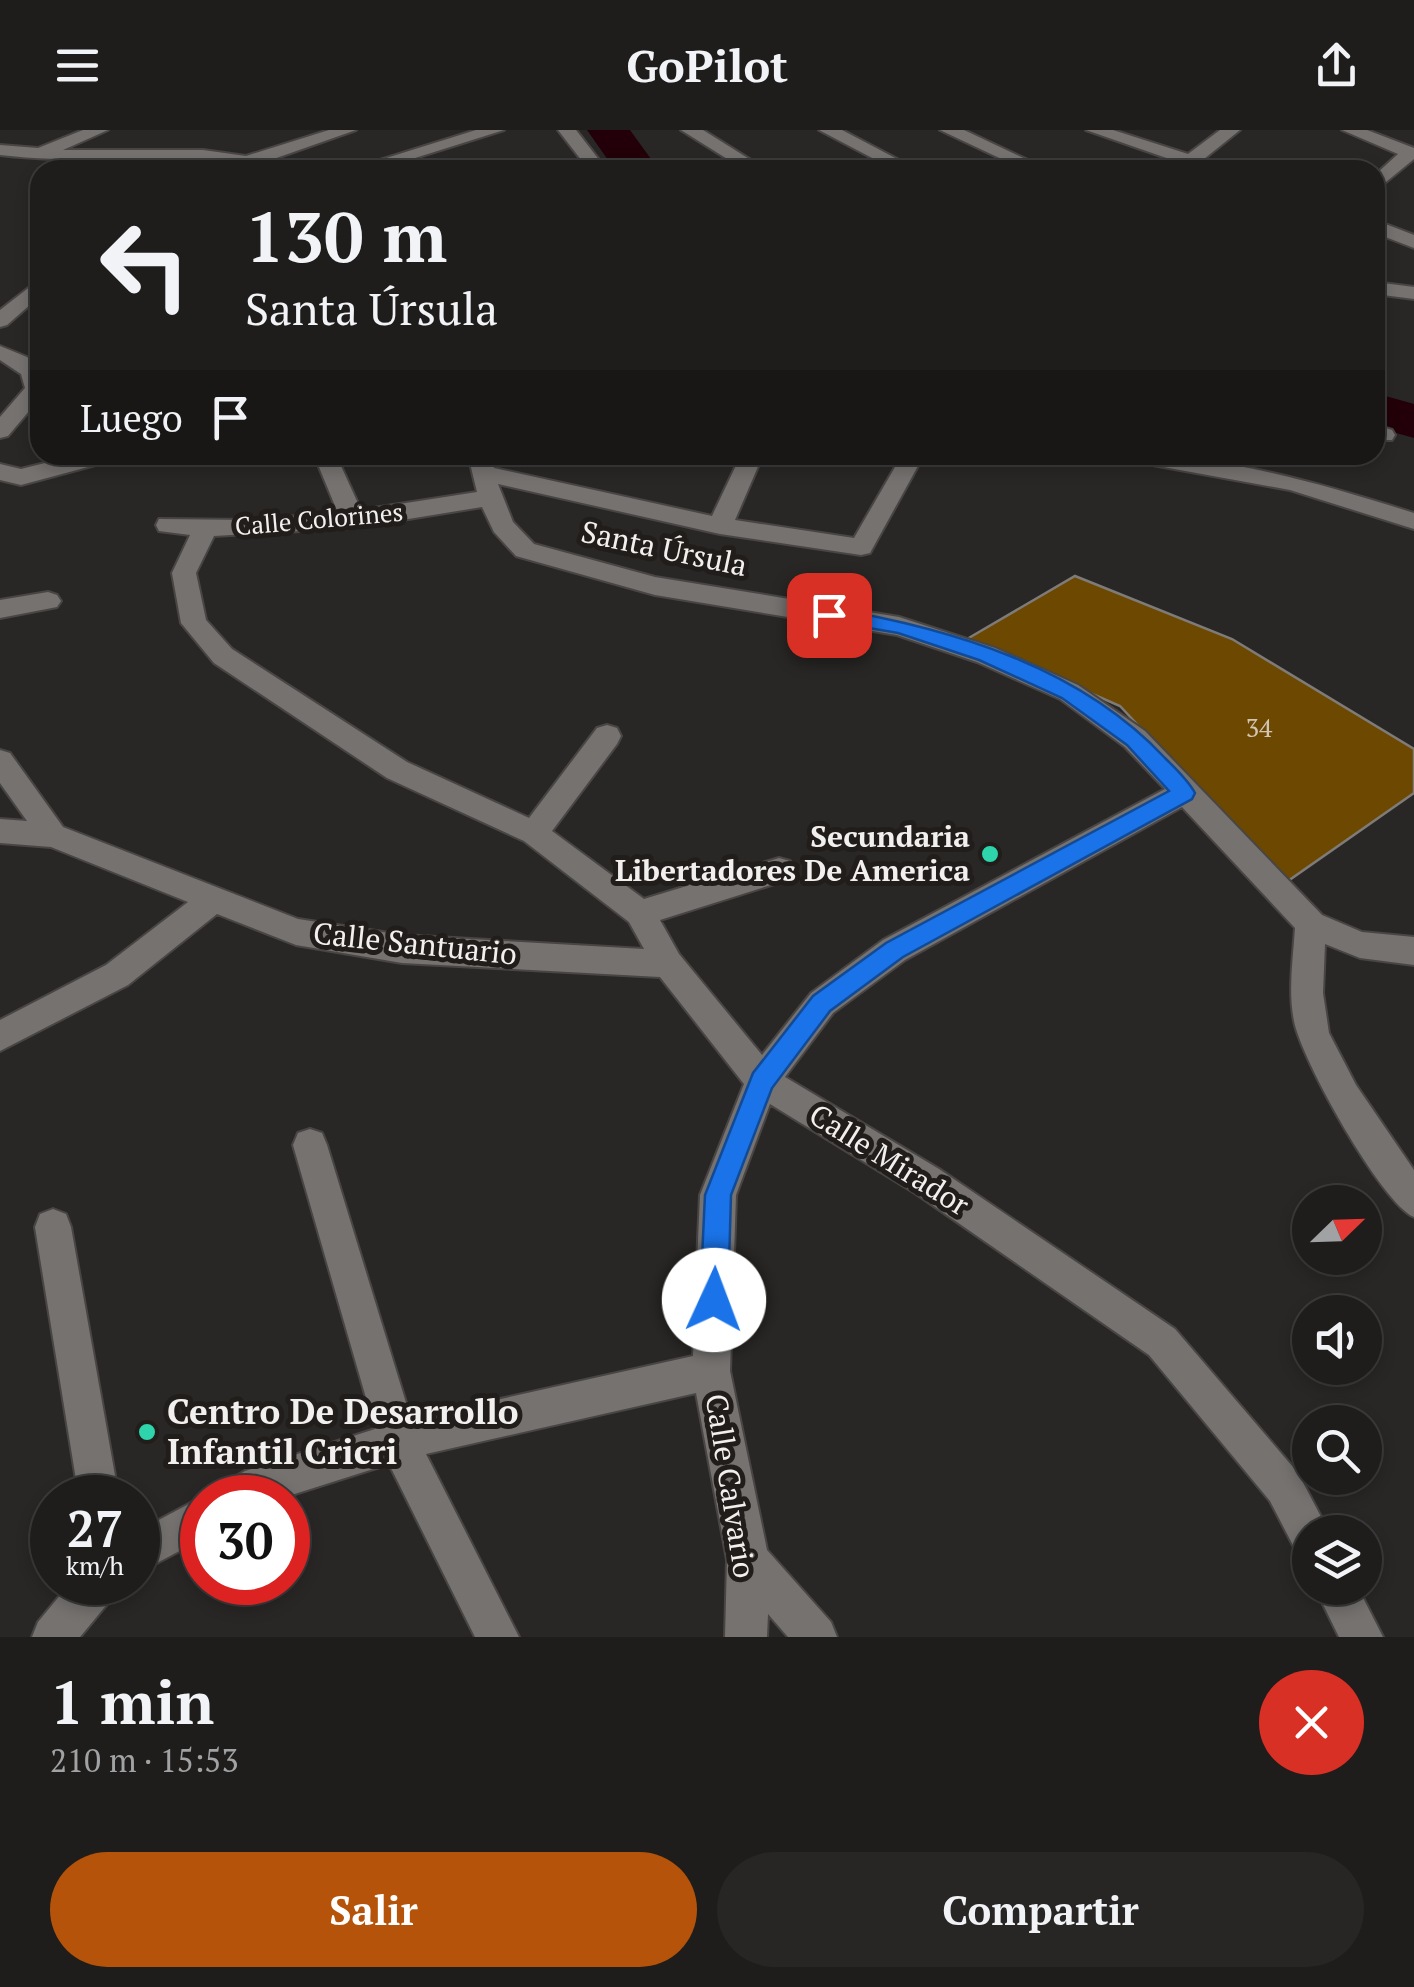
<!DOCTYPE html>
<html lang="es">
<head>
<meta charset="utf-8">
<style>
  body { margin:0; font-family:"PT Serif",serif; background:#272625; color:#f1f3f6; height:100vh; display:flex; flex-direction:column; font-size:38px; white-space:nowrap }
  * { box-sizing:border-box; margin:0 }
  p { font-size:32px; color:#a1a2a3 }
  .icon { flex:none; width:55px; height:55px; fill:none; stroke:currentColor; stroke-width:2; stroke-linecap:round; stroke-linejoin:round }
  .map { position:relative; height:1507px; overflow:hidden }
  .sheet { display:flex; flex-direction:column; background:#1f1d1c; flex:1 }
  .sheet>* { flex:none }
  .guide { position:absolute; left:30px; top:30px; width:1355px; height:305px; border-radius:30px; box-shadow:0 5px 15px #0003,0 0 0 2px #3c3b3b; background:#1f1d1c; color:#f1f3f6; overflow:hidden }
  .needle { width:65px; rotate:67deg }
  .controls { position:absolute; left:1292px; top:1055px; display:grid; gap:20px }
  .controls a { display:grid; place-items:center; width:90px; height:90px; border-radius:50%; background:#1f1d1c; box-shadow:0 5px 15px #0003,0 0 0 2px #3c3b3b; font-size:50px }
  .speed { position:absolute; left:30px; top:1345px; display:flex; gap:20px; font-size:50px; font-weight:700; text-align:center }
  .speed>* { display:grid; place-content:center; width:130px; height:130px; border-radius:50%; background:#1f1d1c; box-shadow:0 5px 15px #0003,0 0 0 2px #3c3b3b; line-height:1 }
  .speed small { font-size:25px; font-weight:400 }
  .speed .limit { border:15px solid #d22; background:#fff; color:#111 }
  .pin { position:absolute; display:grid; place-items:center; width:85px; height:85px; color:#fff; margin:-42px; border-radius:20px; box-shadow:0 5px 15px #0006 }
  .me { position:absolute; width:110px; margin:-55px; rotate:2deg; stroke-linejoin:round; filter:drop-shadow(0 0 8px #0008) }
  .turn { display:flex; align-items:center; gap:35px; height:210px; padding:0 50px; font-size:45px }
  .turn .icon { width:130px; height:130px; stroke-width:2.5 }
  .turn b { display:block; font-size:70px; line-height:85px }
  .then { display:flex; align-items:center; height:95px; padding:0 50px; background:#0003; gap:20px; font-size:38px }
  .round { display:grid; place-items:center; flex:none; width:105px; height:105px; border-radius:52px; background:#272625 }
  .headline { display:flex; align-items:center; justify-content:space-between; height:170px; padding:0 50px }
  h1 { font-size:60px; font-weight:600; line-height:75px }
  .primary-button { display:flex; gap:20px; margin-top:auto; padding:20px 50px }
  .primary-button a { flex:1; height:115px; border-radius:60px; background:#b45309; color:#fff; font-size:40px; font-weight:600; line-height:115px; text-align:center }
  .primary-button a+a { background:#272625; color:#f1f3f6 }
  header { display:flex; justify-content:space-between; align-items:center; height:130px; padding:0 50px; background:#1f1d1c; font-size:45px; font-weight:600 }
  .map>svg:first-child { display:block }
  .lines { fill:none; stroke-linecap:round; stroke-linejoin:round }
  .river { fill:#230009; fill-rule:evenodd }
  .building { fill:#6d4801; stroke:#7e7b78; stroke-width:2.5 }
  .minor-casing { stroke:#484544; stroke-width:4 }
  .minor { fill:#757270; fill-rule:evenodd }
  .route { fill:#1a73e8; stroke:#114b97; stroke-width:2.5 }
  .poi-dot { fill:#2ed4ab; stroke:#201d1b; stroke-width:4 }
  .labels { text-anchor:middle; stroke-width:10; stroke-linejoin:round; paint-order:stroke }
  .far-street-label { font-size:25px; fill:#f2f0ef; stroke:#201d1b }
  .number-label { font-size:25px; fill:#d1c6b4 }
  .street-label { font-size:30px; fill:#f2f0ef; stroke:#201d1b }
  .poi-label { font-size:30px; font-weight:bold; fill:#f2f0ef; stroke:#201d1b; text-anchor:end }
  .near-poi-label { font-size:35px; font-weight:bold; fill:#f2f0ef; stroke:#201d1b; text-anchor:start }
</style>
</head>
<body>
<header><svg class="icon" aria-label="menu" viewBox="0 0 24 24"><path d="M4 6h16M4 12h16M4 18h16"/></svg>GoPilot<svg class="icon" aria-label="share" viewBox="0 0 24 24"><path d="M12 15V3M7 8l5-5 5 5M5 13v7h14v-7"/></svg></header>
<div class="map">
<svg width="1414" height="1507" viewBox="0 0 1414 1507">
  <rect width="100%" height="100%" fill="#292725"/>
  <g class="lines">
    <path class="river" d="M587 0H630L659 40H615Z
      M1375 263 1414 274V308L1375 297Z"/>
  </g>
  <path class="building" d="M1075 446 1232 509 1414 619V663L1285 753 1120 576 967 509Z"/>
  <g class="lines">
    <defs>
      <path id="minor" d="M83 0H108L63 20H203L246 26 329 0H356L265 32 280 40C254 40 229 33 203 31 135 27 69 33 0 25V15L38 18Z
        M476 0H504L377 40H348Z
        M558 0H576L607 40H589Z
        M681 0H703L767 40H745Z
        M819 0H842L918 40H895Z
        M940 0H964L1049 40H1025Z
        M1086 0H1113L1188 24 1220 0H1240L1204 29 1228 40H1201Z
        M1342 0H1367L1414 18V29L1375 61V45L1398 24Z
        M1375 90 1414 105V118L1375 103Z
        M40 149V166L7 195 0 197V180Z
        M1375 152 1414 157V169L1375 164Z
        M0 216 27 227 40 241V268L8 306 0 308V287L25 258 21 244 0 230Z
        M1375 295 1392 300 1395 305 1392 310H1375Z
        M77 325H117L114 330 21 355 0 350V334L21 339Z
        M314 325H336L361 380 477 362 468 325H490L494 338 712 386 741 325H763L735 390 854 408 902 325H924L870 423 861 425 720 404 498 354 513 392 534 414 655 447 899 487 995 518 1078 555 1145 601 1322 785 1362 802 1414 807V835L1360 828 1325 814 1323 863 1329 903 1356 955 1414 1040V1087C1382 1074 1301 929 1294 891 1288 861 1293 829 1295 798L1182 677 905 830 833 883 785 947 939 1039 1175 1199 1298 1343 1329 1402H1310V1427L1296 1421 1270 1371 1149 1225 915 1063 770 974 736 1065 730 1241 767 1420 831 1492 837 1507H788L768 1484 767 1507H725L727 1430 696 1263 426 1324 519 1507H475L389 1334 282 1368H217L223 1354 245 1341 375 1299 293 1015 298 1003 310 999 322 1003 327 1015 411 1289 693 1226 700 1065 744 954 660 847 402 833 296 815 217 784 128 855 0 921V890L106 835 188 772 51 717 0 713V689L27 691 0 653V620L10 623 63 697 298 789 402 805 644 819 629 792 524 711 387 648 214 533 181 493 172 443 190 405 159 401 156 395 159 389 249 390 338 383ZM482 377 494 402 516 426 655 465 897 505 977 532 1060 569 1125 617 1165 659 883 810 811 863 762 925 679 824 660 790 790 749 794 740 790 731 779 728 644 769 552 701 617 614 621 606 617 598 607 595 597 598 529 688 407 632 232 519 206 490 196 443 214 406 353 398Z
        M1125 325C1225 325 1319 353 1414 383V399L1290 360 1136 332Z
        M48 462 57 465 61 471 57 477 0 488V470Z
        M53 1079 66 1084 71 1097 119 1368H79L35 1097 40 1084Z
        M202 1367V1409L138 1443V1401Z
        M71 1452H119L113 1467 80 1507H32L38 1492Z
        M1315 1458H1358L1383 1507H1339Z"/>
    </defs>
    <use href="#minor" class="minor-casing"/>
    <use href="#minor" class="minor"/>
  </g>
  <path class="route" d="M829 478C950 498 1079 536 1165 628 1176 639 1188 650 1195 663L1192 669 903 827 830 881 772 958 731 1065 728 1170 724 1180 714 1184 704 1180 700 1170 705 1065 753 943 813 866 886 813 1169 661 1127 615 1062 568 979 530 898 503 822 490V480Z"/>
  <g class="poi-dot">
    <circle cx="990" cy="724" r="10"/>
    <circle cx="147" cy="1302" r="10"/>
  </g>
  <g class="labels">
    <g class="far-street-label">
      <text transform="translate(319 389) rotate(-5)" y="9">Calle Colorines</text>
    </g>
    <g class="number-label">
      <text x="1259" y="607">34</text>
    </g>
    <g class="street-label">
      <text transform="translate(664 419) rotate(12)" y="10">Santa Úrsula</text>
      <text transform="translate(415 814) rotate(6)" y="10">Calle Santuario</text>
      <text transform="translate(889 1030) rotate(32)" y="10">Calle Mirador</text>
      <text transform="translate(730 1356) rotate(81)" y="10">Calle Calvario</text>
    </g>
    <g class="poi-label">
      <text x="970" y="717">Secundaria<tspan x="970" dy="34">Libertadores De America</tspan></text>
    </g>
    <g class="near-poi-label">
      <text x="167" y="1294">Centro De Desarrollo<tspan x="167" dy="40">Infantil Cricri</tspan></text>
    </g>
  </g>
</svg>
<div class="controls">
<a><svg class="needle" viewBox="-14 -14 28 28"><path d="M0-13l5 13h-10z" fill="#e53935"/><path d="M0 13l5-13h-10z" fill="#a1a2a3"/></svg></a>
<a><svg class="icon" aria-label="sound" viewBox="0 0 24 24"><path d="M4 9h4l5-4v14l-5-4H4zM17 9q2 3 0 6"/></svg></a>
<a><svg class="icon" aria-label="search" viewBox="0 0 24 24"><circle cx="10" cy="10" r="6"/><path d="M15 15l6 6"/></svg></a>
<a><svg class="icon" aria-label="layers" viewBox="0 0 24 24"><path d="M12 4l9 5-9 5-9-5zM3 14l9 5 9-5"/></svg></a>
</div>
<div class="speed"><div>27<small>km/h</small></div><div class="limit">30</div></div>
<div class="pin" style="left:829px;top:485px;background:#d93025"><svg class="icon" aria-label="arrive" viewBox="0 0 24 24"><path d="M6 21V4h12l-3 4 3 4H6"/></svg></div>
<svg class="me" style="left:714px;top:1170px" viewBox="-20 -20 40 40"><circle r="19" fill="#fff"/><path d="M0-13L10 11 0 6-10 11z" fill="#1a73e8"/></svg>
<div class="guide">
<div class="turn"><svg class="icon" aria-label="left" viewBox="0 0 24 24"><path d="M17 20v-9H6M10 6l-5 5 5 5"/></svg><div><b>130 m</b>Santa Úrsula</div></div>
<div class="then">Luego<svg class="icon" aria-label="arrive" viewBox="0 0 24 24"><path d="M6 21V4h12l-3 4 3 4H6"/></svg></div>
</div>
</div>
<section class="sheet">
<div class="headline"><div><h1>1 min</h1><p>210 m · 15:53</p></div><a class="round" style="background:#d93025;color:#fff"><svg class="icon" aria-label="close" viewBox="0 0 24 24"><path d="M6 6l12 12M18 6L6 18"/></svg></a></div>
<div class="primary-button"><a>Salir</a><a>Compartir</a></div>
</section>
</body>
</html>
